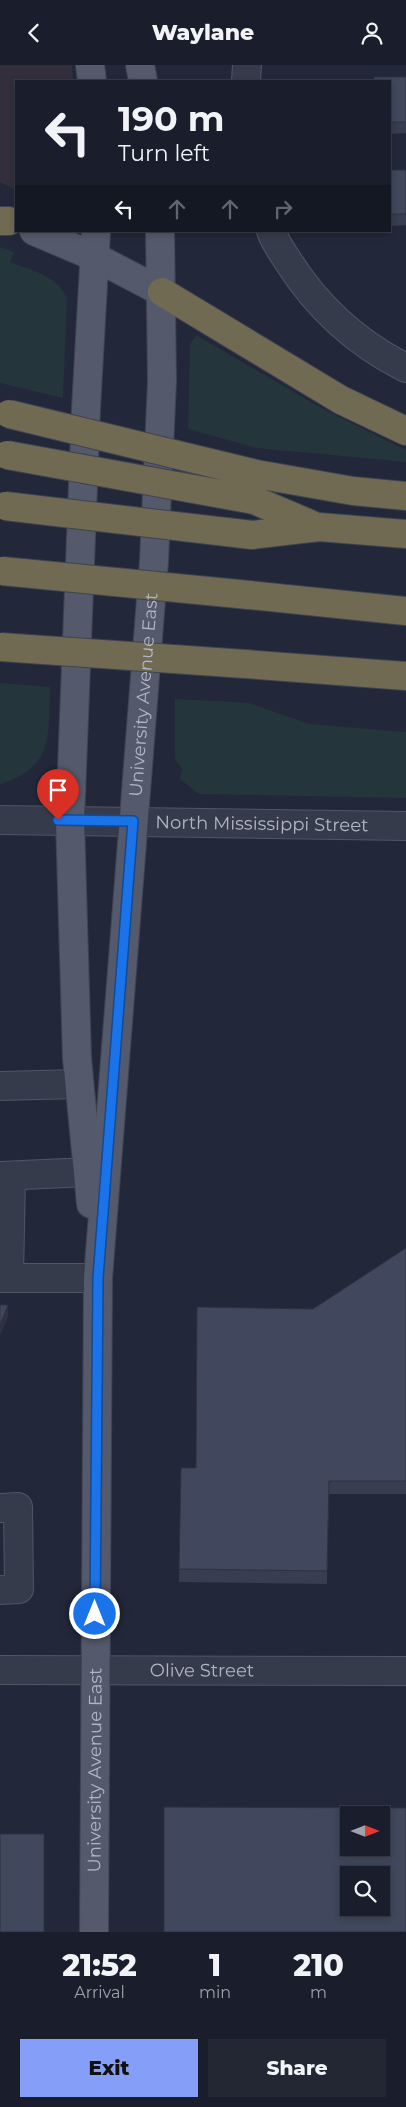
<!DOCTYPE html>
<html lang="en">
<head>
<meta charset="utf-8">
<style>
  body { margin:0; font-family:Montserrat,sans-serif; background:#232734; color:#f1f3f6; height:100vh; display:flex; flex-direction:column; font-size:19px; white-space:nowrap }
  * { box-sizing:border-box; margin:0 }
  p { font-size:16px; color:#9fa2a9 }
  .icon { flex:none; width:28px; height:28px; fill:none; stroke:currentColor; stroke-width:2; stroke-linecap:round; stroke-linejoin:round }
  .map { position:relative; height:1867px; overflow:hidden }
  .sheet { display:flex; flex-direction:column; background:#1a1e2c; flex:1 }
  .sheet>* { flex:none }
  .hud { position:absolute; left:15px; top:15px; width:376px; height:152px; border-radius:0px; box-shadow:0 2px 8px #0003,0 0 0 1px #383c48; background:#1a1e2c; color:#f1f3f6; overflow:hidden }
  .needle { width:32px; rotate:90deg }
  .fabs { position:absolute; left:340px; top:1741px; display:grid; gap:10px }
  .fabs a { display:grid; place-items:center; width:50px; height:50px; border-radius:0px; background:#1a1e2c; box-shadow:0 2px 8px #0003,0 0 0 1px #383c48; font-size:25px }
  .pin { position:absolute; display:grid; place-items:center; width:42px; height:42px; color:#fff; margin:-51px -21px; border-radius:50% 50% 50% 0; rotate:-45deg; box-shadow:0 0 5px #0007 }
  .pin .icon { rotate:45deg }
  .me { position:absolute; width:55px; margin:-28px; rotate:0deg; stroke-linejoin:round; filter:drop-shadow(0 0 4px #0008) }
  .turn { display:flex; align-items:center; gap:18px; height:105px; padding:0 20px; font-size:22px }
  .turn .icon { width:65px; height:65px; stroke-width:2.5 }
  .turn b { display:block; font-size:35px; line-height:42px }
  .lanes { display:flex; align-items:center; height:48px; padding:0 20px; background:#0003; justify-content:center; gap:25px; direction:ltr }
  .lanes .off { opacity:.35 }
  .eta { display:flex; justify-content:space-evenly; align-items:center; height:85px; text-align:center }
  .eta b { font-size:30px; font-weight:800; line-height:35px }
  .button { display:flex; gap:10px; margin-top:auto; padding:10px 20px }
  .button a { flex:1; height:58px; border-radius:0px; background:#859ef7; color:#111; font-size:20px; font-weight:800; line-height:58px; text-align:center }
  .button a+a { background:#232734; color:#f1f3f6 }
  header { display:flex; justify-content:space-between; align-items:center; height:65px; padding:0 20px; background:#1a1e2c; font-size:22px; font-weight:800 }
  .map>svg:first-child { display:block }
  .medical { fill:#322e3c }
  .green { fill:#24353b }
  .lines { fill:none; stroke-linecap:round; stroke-linejoin:round }
  .minor-casing { stroke:#515665; stroke-width:30 }
  .major-casing { stroke:#3f4454; stroke-width:30 }
  .highway-casing { stroke:#3e4352; stroke-width:30 }
  .minor { stroke:#363b4b; stroke-width:28 }
  .major { stroke:#54596b; stroke-width:28 }
  .highway { stroke:#716a53; stroke-width:28 }
  .highway-bridge-casing { stroke:#3e4352; stroke-width:30; stroke-linecap:butt }
  .highway-bridge { stroke:#716a53; stroke-width:28 }
  .wall { fill:#383d4f }
  .shaded-wall { fill:#2e3240 }
  .building { fill:#41475c; stroke:#2e3240; fill-rule:evenodd }
  .route-casing { stroke:#114b97; stroke-width:12 }
  .route { stroke:#1a73e8; stroke-width:9 }
  .labels { text-anchor:middle; stroke-width:5; stroke-linejoin:round; paint-order:stroke }
  .street-label { font-size:18px; fill:#b1b6c7; stroke:#1b202f }
</style>
</head>
<body>
<header><svg class="icon" aria-label="back" viewBox="0 0 24 24"><path d="M15 5l-7 7 7 7"/></svg>Waylane<svg class="icon" aria-label="person" viewBox="0 0 24 24"><circle cx="12" cy="8" r="4"/><path d="M4 21q1-7 8-7t8 7"/></svg></header>
<div class="map">
<svg width="406" height="1867" viewBox="0 0 406 1867">
  <rect width="100%" height="100%" fill="#22283a"/>
  <path class="medical" d="M0 0H72L73 16H16V125L0 117Z"/>
  <path class="green" d="M0 182 14 187 10 197C31 205 59 211 67 234L63 333 0 318Z
    M196 270 323 344 406 385V397L257 383 188 364 190 279Z
    M0 618 50 622C48 670 55 702 0 719Z
    M175 634 249 638 309 659 406 667V733L199 729 180 714 182 704 175 694Z"/>
  <g class="lines">
    <defs>
      <g id="minor">
        <path d="M246 16 247 0"/>
        <path d="M271 166C275 177 282 187 288 196 317 242 358 279 406 303"/>
        <path id="s1" d="M0 755 406 761"/>
        <path d="M0 1021 79 1019"/>
        <path d="M0 1111 88 1107"/>
        <path d="M0 1213H98"/>
        <path d="M9 1213 11 1111"/>
        <path d="M0 1443 18 1442 19 1524 0 1525"/>
        <path id="s2" d="M0 1605 406 1606"/>
      </g>
      <g id="major">
        <path d="M90 0 92 16"/>
        <path d="M140 0 143 16"/>
        <path d="M34 166 95 192 162 227"/>
        <path d="M91 1139 77 993 70 755 86 344 96 166"/>
        <path id="s3" d="M94 1867 98 1213 154 496 162 316 160 166"/>
      </g>
      <path id="highway" d="M0 156H9
        M162 227 341 335 406 366
        M256 409 353 426 406 431
        M254 435 317 462
        M252 470 319 462 406 469
        M249 530 406 546
        M245 599 406 611"/>
    </defs>
    <use href="#minor" class="minor-casing"/>
    <use href="#major" class="major-casing"/>
    <use href="#highway" class="highway-casing"/>
    <use href="#minor" class="minor"/>
    <use href="#major" class="major"/>
    <use href="#highway" class="highway"/>
    <defs>
      <path id="highway-bridge" d="M9 349 256 409
        M7 390 254 435
        M5 441 252 470
        M2 506 249 530
        M0 582 245 599"/>
    </defs>
    <use href="#highway-bridge" class="highway-bridge-casing"/>
    <use href="#highway-bridge" class="highway-bridge"/>
  </g>
  <path class="wall" d="M406 12V68L390 69V16Z
    M390 105H406V160L390 161Z
    M406 1183V1429H329L327 1519 179 1517 181 1403H196L313 1244Z"/>
  <path class="shaded-wall" d="M8 1240V1252L0 1271V1260Z"/>
  <path class="building" d="M374 12H406V57H390V16H374Z
    M390 105H406V149H390Z
    M406 1183V1416H329L327 1506 179 1504 181 1403H196L197 1242 313 1244Z
    M0 1240H8L0 1260Z
    M164 1742 406 1743V1867H164ZM349 1750H381V1782H349ZM349 1810H381V1842H349Z
    M0 1769H44V1867H0Z"/>
  <g class="lines">
    <defs>
      <path id="route" d="M58 755 133 756 98 1213 95 1549"/>
    </defs>
    <use href="#route" class="route-casing"/>
    <use href="#route" class="route"/>
  </g>
  <g class="labels">
    <g class="street-label">
      <text dy="6" stroke="none"><textPath href="#s3" startOffset="1239">University Avenue East</textPath></text>
      <text dy="6" stroke="none"><textPath href="#s1" startOffset="262">North Mississippi Street</textPath></text>
      <text dy="6" stroke="none"><textPath href="#s2" startOffset="202">Olive Street</textPath></text>
      <text dy="6" stroke="none"><textPath href="#s3" startOffset="162">University Avenue East</textPath></text>
    </g>
  </g>
</svg>
<div class="fabs">
<a><svg class="needle" viewBox="-14 -14 28 28"><path d="M0-13l5 13h-10z" fill="#e53935"/><path d="M0 13l5-13h-10z" fill="#9fa2a9"/></svg></a>
<a><svg class="icon" aria-label="search" viewBox="0 0 24 24"><circle cx="10" cy="10" r="6"/><path d="M15 15l6 6"/></svg></a>
</div>
<div class="pin" style="left:58px;top:755px;background:#d93025"><svg class="icon" aria-label="arrive" viewBox="0 0 24 24"><path d="M6 21V4h12l-3 4 3 4H6"/></svg></div>
<svg class="me" style="left:95px;top:1549px" viewBox="-20 -20 40 40"><circle r="17" fill="#1a73e8" stroke="#fff" stroke-width="3"/><path d="M0-11L8 9 0 5-8 9z" fill="#fff"/></svg>
<div class="hud">
<div class="turn"><svg class="icon" aria-label="left" viewBox="0 0 24 24"><path d="M17 20v-9H6M10 6l-5 5 5 5"/></svg><div><b>190 m</b>Turn left</div></div>
<div class="lanes"><svg class="icon" aria-label="left" viewBox="0 0 24 24"><path d="M17 20v-9H6M10 6l-5 5 5 5"/></svg><svg class="icon off" aria-label="ahead" viewBox="0 0 24 24"><path d="M12 20V5M6 11l6-6 6 6"/></svg><svg class="icon off" aria-label="ahead" viewBox="0 0 24 24"><path d="M12 20V5M6 11l6-6 6 6"/></svg><svg class="icon off" aria-label="right" viewBox="0 0 24 24"><path d="M7 20v-9h11M14 6l5 5-5 5"/></svg></div>
</div>
</div>
<section class="sheet">
<div class="eta">
<div><b>21:52</b><p>Arrival</p></div>
<div><b>1</b><p>min</p></div>
<div><b>210</b><p>m</p></div>
</div>
<div class="button"><a>Exit</a><a>Share</a></div>
</section>
</body>
</html>
